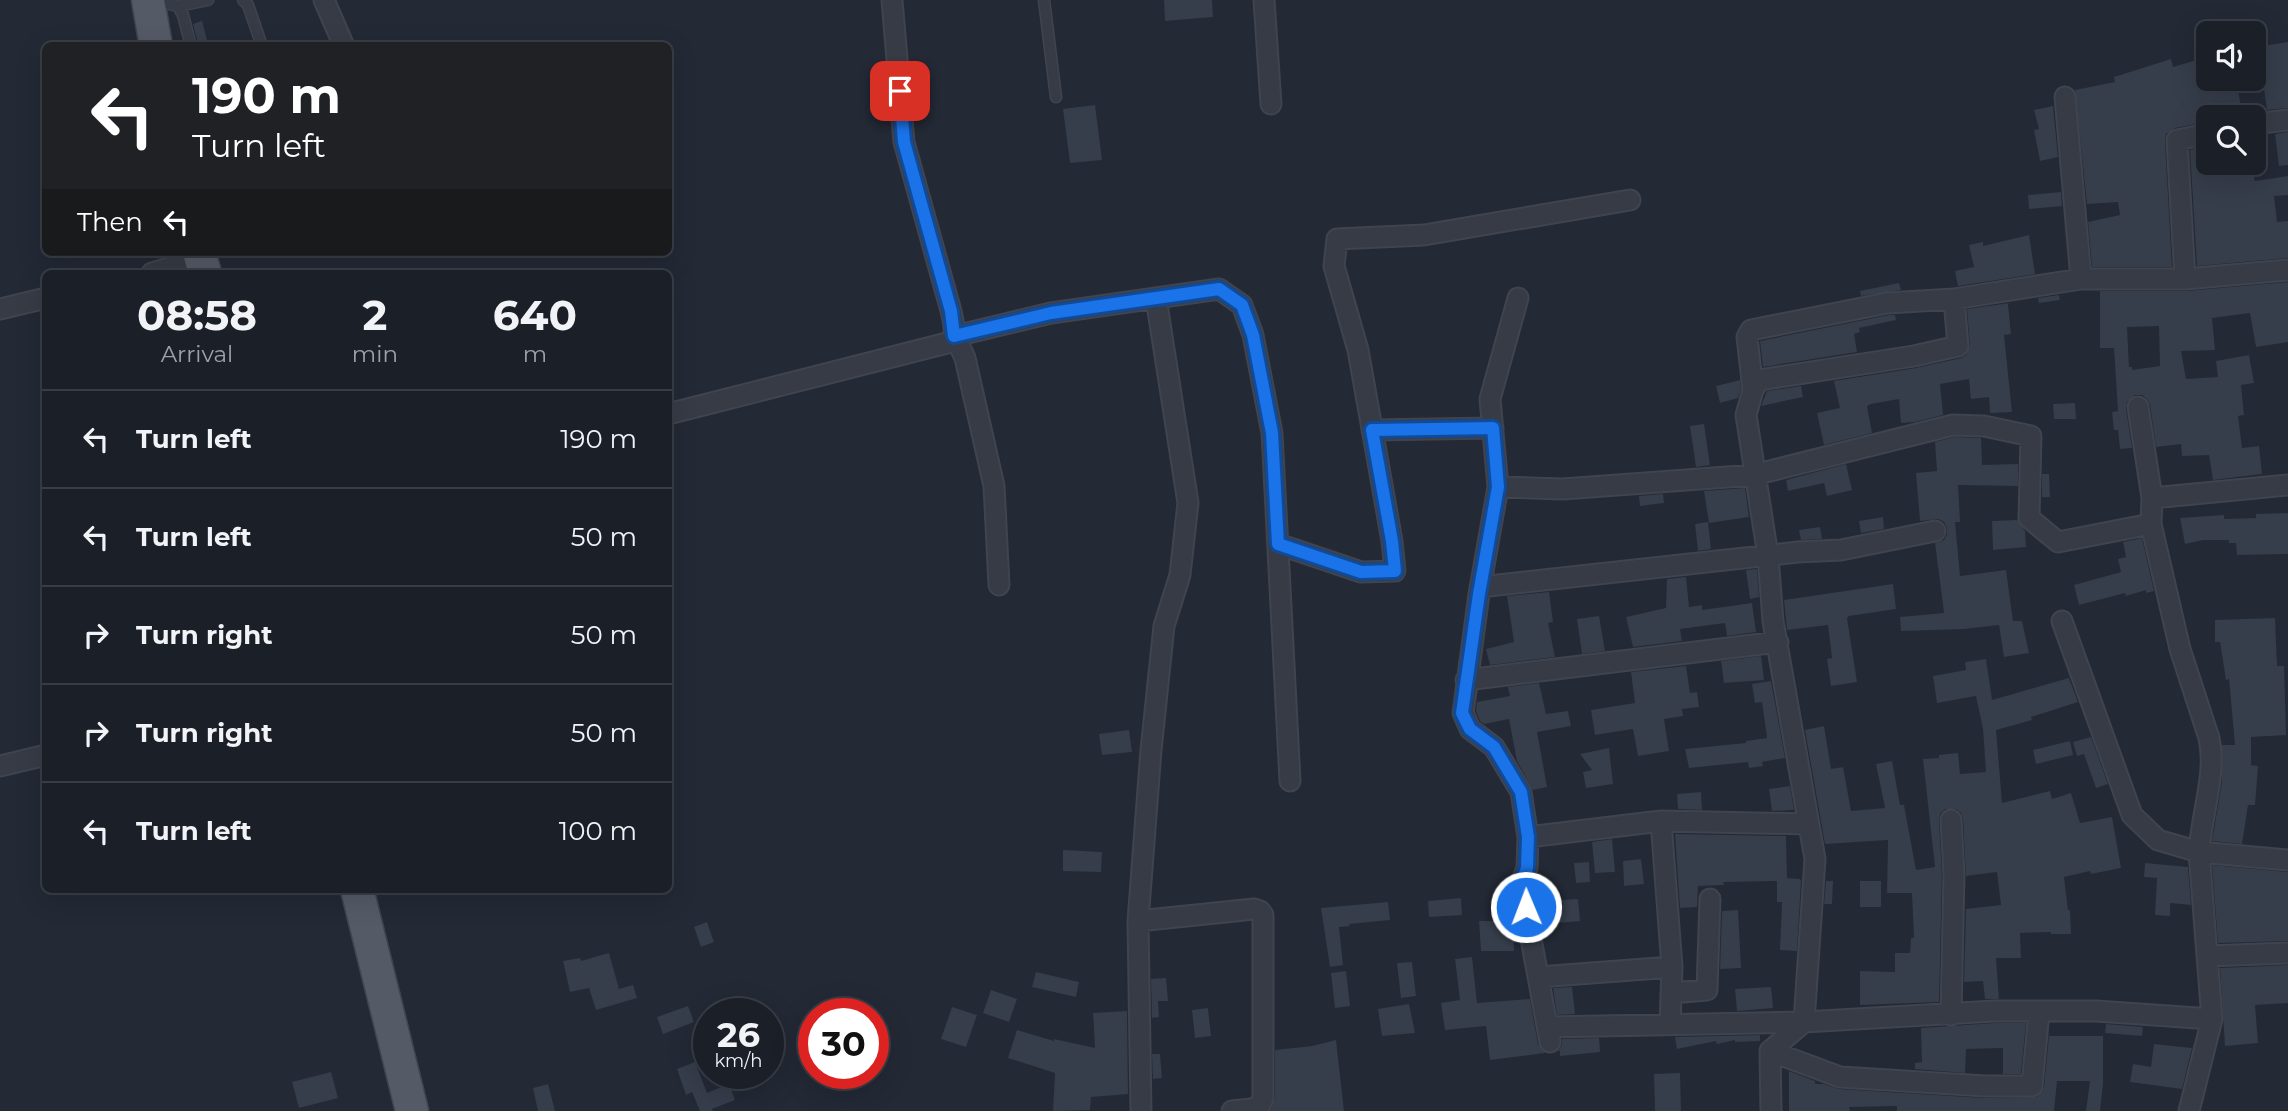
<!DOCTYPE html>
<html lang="en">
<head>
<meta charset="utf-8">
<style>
  body { margin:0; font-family:Montserrat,sans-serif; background:#232730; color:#f1f3f6; height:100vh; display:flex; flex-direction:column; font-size:26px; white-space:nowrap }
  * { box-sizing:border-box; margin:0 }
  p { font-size:23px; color:#9fa2a8 }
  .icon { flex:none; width:38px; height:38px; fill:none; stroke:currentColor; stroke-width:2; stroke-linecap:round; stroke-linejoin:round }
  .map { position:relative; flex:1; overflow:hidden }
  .drawer { position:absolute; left:42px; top:270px; width:630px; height:623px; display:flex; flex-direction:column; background:#1a1f28; border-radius:10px; box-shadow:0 7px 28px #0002,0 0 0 2px #383d45 }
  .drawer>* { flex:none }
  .guide { position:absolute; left:42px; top:42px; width:630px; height:214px; border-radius:10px; box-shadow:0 7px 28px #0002,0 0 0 2px #383d45; background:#202124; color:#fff; overflow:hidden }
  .tools { position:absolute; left:2196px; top:21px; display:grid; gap:14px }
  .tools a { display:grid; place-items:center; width:70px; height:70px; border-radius:10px; background:#1a1f28; box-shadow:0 7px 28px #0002,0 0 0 2px #383d45; font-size:35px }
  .speed { position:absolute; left:693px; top:998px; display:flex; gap:14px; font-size:35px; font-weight:700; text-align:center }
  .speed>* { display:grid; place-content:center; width:91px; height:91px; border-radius:50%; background:#1a1f28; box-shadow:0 7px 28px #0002,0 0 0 2px #383d45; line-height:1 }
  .speed small { font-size:18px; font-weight:400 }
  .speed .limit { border:10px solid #d22; background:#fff; color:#111 }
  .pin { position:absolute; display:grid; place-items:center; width:60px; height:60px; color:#fff; margin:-30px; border-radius:14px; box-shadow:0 4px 10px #0006 }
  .me { position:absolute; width:77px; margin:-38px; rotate:359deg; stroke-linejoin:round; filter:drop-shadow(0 0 5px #0008) }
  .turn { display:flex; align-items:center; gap:24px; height:147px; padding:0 35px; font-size:32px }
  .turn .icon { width:91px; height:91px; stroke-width:2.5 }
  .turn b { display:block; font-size:49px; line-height:60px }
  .then { display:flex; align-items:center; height:66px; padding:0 35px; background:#0003; gap:14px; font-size:26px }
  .eta { display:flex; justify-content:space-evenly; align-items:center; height:119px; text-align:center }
  .eta b { font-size:42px; font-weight:700; line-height:49px }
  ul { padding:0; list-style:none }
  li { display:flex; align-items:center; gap:21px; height:98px; padding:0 35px; border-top:2px solid #383d45 }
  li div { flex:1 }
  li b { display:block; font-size:26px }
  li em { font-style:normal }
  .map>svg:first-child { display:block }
  .building { fill:#363d4b; fill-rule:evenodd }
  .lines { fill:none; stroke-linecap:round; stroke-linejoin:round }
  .lane-casing { stroke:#40444f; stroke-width:13 }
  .street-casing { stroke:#40444f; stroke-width:23 }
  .primary-casing { stroke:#40444f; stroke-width:35 }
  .lane { stroke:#363b46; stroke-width:10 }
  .street { stroke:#363b46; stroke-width:19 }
  .primary { stroke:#545a66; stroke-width:32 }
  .route-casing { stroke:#114b97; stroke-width:18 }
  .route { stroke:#1a73e8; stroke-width:12 }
</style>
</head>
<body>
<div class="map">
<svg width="2288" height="1111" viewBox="0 0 2288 1111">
  <rect width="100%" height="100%" fill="#232935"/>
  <path class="building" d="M1164 0H1212L1213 17 1165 21Z
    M202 21 207 40 198 43 193 24Z
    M2288 42V108L2267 110 2261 66 2258 67 2256 47Z
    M2204 58 2213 90 2237 85 2243 117H2208V122L2175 128 2166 134 2165 141 2172 267H2092L2088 222 2120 215 2118 202 2087 204 2075 90 2115 82 2114 77 2171 59 2173 67Z
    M1095 105 1102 160 1070 163 1063 109Z
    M2053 106 2058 157 2040 161 2034 130 2039 129 2034 110Z
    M2288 132V165L2279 166 2275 134Z
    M2208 146V163H2250L2255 181 2288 176V195L2274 196 2277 222 2288 221V258L2197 266 2190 150Z
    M2061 192 2062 206 2029 209 2028 195Z
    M2029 235 2035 274 1958 286 1955 271 1974 267 1969 245 1983 242V246Z
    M2288 282V342L2256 347 2250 313 2212 318 2215 350 2181 351 2186 379 2218 377 2216 361 2249 355 2254 383 2241 385 2244 415 2238 416 2242 448 2259 446 2262 474 2213 480 2209 455 2182 456 2181 444 2156 447 2150 405 2147 399 2142 395H2135L2127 402 2126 409 2132 448 2120 449 2118 430H2114L2112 412 2118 411 2114 348H2100V291H2186ZM2159 326 2160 366 2132 370V367H2129L2127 327Z
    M1899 283 1901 290 1861 296 1860 291Z
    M2059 295 2060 300 2039 303 2038 298Z
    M2010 303 2008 304 2011 334 2004 335 2012 412 1990 413 1989 397 1971 399 1969 379 1940 384 1943 415 1915 422 1901 423 1899 399 1871 404 1867 406 1872 433 1824 445 1817 413 1840 408 1834 381 1916 368 1961 358 1966 355 1970 346 1967 309Z
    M1889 315H1895L1896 320 1859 328 1860 332 1854 334 1857 352 1763 367 1760 341Z
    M1740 380 1741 389 1738 398 1720 403 1716 386Z
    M1801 386 1803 397 1761 406 1767 391Z
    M2075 403 2076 419H2054L2053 404Z
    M1704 424 1710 465 1696 467 1690 426Z
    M1954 437 1981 438 1982 465 2018 464V486L1958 485 1960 522H1955L1960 576 2006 570 2013 621H2022L2029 653 2004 657 1999 625 1964 629 1901 631 1900 617 1944 613 1935 543 1944 540 1947 534V528L1944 522 1938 519 1920 521 1916 473 1937 471 1935 442Z
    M1846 464 1852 490 1827 496 1824 483 1788 491 1786 480Z
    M2042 474H2049L2050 497H2042Z
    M1745 488 1749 517 1709 523 1704 491Z
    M1663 494 1664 503 1640 506 1639 496Z
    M2288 513V554L2237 555 2236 543H2229V540H2203L2185 544 2180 518 2224 515V519L2256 518V514Z
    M1883 517 1884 529 1861 533 1859 521Z
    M2017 520 2025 531 2026 547 1993 550 1992 521Z
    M1708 522 1711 549 1698 551 1695 524Z
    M1820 527 1822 539 1801 540 1799 530Z
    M2142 538 2154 591 2146 593V590L2126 596 2125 593 2079 605 2074 585 2121 572 2118 559 2126 557 2123 542Z
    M1757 569 1759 597 1750 599 1746 570Z
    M1686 577 1689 607 1702 605V610L1752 603 1756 632 1727 636 1725 623 1680 629 1682 641 1633 647 1626 617 1666 608 1667 579Z
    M1893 584 1896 609 1849 616 1847 618 1857 682 1831 686 1827 659 1832 658 1828 625 1787 630 1784 600Z
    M1549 592 1553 622 1548 623 1555 657 1490 665 1486 649 1514 642 1507 596Z
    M1599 616 1605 651 1582 654 1577 619Z
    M2275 618 2277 666H2284L2286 735 2251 737V765L2258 766 2255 805H2248L2242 844 2212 841 2222 782V745H2235L2229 679 2226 680 2220 642H2215V620Z
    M1761 656 1764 680 1724 683 1721 661Z
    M1986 659 1992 700 2069 678 2078 702 2031 717 2032 720 1996 730 2002 803 2050 791 2052 799 2071 793 2080 823 2112 817 2121 868 2091 874 2090 871 2064 877 2068 910H2070L2071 934H2051V932L2020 933 2021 958H1996L1999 999H1985L1983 981 1964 982 1966 909 2001 905 1997 872 1966 876 1963 819 1961 813 1956 809H1945L1940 814 1939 821 1942 874 1939 1002 1860 1005V971L1895 972V953H1910L1911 938H1914L1912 893H1887L1888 840 1825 844 1805 730 1824 726 1831 769 1843 767 1851 811 1885 808 1876 764 1892 761 1900 805H1904L1916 870 1935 867 1923 759 1939 758V755L1958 753 1960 774 1986 772 1983 729 1976 696 1937 703 1933 676 1966 670 1965 662Z
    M1686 666 1690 693 1697 692 1699 707 1682 709 1683 716 1664 719 1669 751 1638 756 1633 729 1595 735 1591 710 1635 703 1631 672Z
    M1771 681 1785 758 1762 762 1763 766 1749 768 1748 762 1689 768 1685 749 1746 743V741L1767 738 1762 702 1755 703 1752 684Z
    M1539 683 1546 714 1568 711 1571 726 1537 732 1547 787 1533 790 1517 761 1509 719 1484 724 1480 721 1476 711 1477 702 1510 696 1508 687Z
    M1129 730 1132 752 1102 755 1099 734Z
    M2091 737 2108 784 2096 788 2084 754 2077 756 2073 742Z
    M2070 741 2073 755 2036 764 2033 750Z
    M1609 748 1613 784 1586 788 1583 772 1592 770 1580 754Z
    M1790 786 1794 810 1772 811 1769 789Z
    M1701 792 1702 810 1678 809 1677 794Z
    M1675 834 1786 836 1787 878 1800 879 1801 881 1797 951 1780 950 1782 902H1777V881L1723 882 1724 885 1698 886 1697 907 1680 908Z
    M1612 839 1615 872 1595 873 1592 842Z
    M1063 850 1102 852 1101 872 1063 871Z
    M1641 859 1644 884 1624 886 1623 861Z
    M1589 862 1590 882 1576 883 1574 863Z
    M2145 863 2188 867 2191 905 2170 903V916L2155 915 2157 878 2144 877Z
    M2212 865 2288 872V941L2218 943Z
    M1826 881H1833L1832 904H1824Z
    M1860 881H1881V907H1860Z
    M1461 898 1462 915 1429 917 1428 901Z
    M1578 899 1580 921 1547 924 1545 901Z
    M1388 902 1390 920 1349 924 1350 926 1339 927 1343 965 1330 967 1321 908Z
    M1738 910 1741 968 1720 969 1722 911Z
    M1479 921H1513L1514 951H1481Z
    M707 922 714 942 701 947 694 927Z
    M609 953 619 989 633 985 637 998 596 1010 589 988 570 992 563 961 580 958 581 961Z
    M1472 957 1477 1003 1530 999 1538 1044 1545 1053 1490 1060 1486 1026 1445 1030 1441 1003 1460 1000 1455 959Z
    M1412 962 1416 996 1401 998 1397 963Z
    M2288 965V1003L2255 1005 2258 1043 2225 1046 2220 968Z
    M1346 971 1350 1006 1335 1008 1331 973Z
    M1036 972 1079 982 1076 997 1032 987Z
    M1166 978 1168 1001H1158L1159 1017 1152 1018 1151 979Z
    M1572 987 1575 1014 1557 1015 1553 988Z
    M1771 987 1773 1008 1737 1011 1735 989Z
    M991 990 1017 999 1009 1022 983 1013Z
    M1409 1004 1415 1033 1382 1036 1378 1009Z
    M688 1006 694 1022 663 1034 657 1017Z
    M952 1007 977 1015 966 1047 941 1039Z
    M1208 1008 1211 1036 1195 1038 1192 1010Z
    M1127 1011 1128 1094 1091 1097 1090 1110 1053 1111 1055 1073 1008 1058 1017 1030 1054 1041V1039L1095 1048 1093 1013Z
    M1995 1023H2026L2021 1074H2003V1048L1966 1049 1965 1073 1915 1069V1063L1922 1062 1921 1028Z
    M2106 1024 2143 1027 2142 1036 2105 1033Z
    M1760 1035V1041L1735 1042V1040L1717 1044 1716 1041 1677 1049 1675 1037Z
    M2049 1036H2103V1083L2100 1111H2086L2090 1081H2057L2054 1111H1897V1106L1849 1107 1850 1111H1789V1071L1815 1081V1084H1824L1839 1089 1984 1098 2037 1097 2044 1087Z
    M1599 1038 1600 1052 1560 1056V1051H1558L1562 1045V1039Z
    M1336 1040 1344 1111H1270L1275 1098V1050L1312 1046Z
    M2154 1044 2192 1048 2182 1089 2130 1082 2133 1064 2151 1067Z
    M1152 1054H1160L1162 1078 1153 1079Z
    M695 1062 707 1093 729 1084 735 1100 712 1109 713 1111H700L692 1092 686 1095 677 1069Z
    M331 1072 338 1098 299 1108 292 1082Z
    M1680 1073 1681 1111H1655L1654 1074Z
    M548 1084 555 1111H538L533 1088Z"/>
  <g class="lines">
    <defs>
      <path id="lane" d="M243 0 248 5 262 46
        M1044 0 1056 97
        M155 1 178 6 183 15 191 46
        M178 6 208 0"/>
      <path id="street" d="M324 0 344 46
        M1264 0 1271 104
        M2065 97 2081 279
        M2254 124 2288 120
        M152 273 201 258
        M2185 279 2177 140 2208 134
        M1518 298 1490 399 1498 487 1563 489 1754 475 1953 425 1984 426 2031 436 2029 518 2058 542 2151 524
        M0 309 46 298
        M1753 390 1759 380 1914 356 1958 346 1954 299
        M668 414 951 342C957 332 953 322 951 311L904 142 892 0
        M1372 430 1493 428
        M1498 487 1479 594 1463 713 1470 729 1494 747 1521 792 1528 837
        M2152 498 2288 485
        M1278 544 1361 572 1395 571 1392 541 1358 350 1334 266 1337 239 1424 235 1630 200
        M999 585 994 486 965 358 955 336 1051 313 1219 289 1242 305 1253 335 1272 433 1290 781
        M1480 587 1798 552 1841 550 1935 531
        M2062 621 2132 815 2158 840 2199 852C2201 816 2217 773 2209 738L2180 649 2151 524 2152 498 2138 407
        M1466 680 1778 642
        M0 766 46 755
        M1661 821 1672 967 1670 1025
        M1138 921 1254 909 1260 911 1263 915V1098L1260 1105 1252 1109 1232 1111
        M2207 956 2288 953
        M1538 977 1672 967
        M1671 993 1707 990 1710 899
        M1951 1015 1954 874 1951 820
        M1548 1027 1804 1022 1995 1011H2096L2212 1019
        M1550 1042 1521 884 1527 868 1528 837 1661 821 1809 824
        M1770 1051 1840 1077 1985 1086H2032L2039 1012
        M1141 1111 1138 921 1151 750 1164 626 1180 575 1188 503 1156 298
        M1771 1111 1770 1051 1804 1022 1815 859 1773 621 1768 556 1746 415 1753 390 1747 337 1751 330 1887 303 1954 299 2081 279H2185L2288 270
        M2189 1111 2212 1019 2199 852 2288 860"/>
      <path id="primary" d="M148 0 156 46
        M199 252 205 273
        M357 889 412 1111"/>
    </defs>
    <use href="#lane" class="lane-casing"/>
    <use href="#street" class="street-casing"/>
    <use href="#primary" class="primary-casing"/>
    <use href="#lane" class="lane"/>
    <use href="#street" class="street"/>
    <use href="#primary" class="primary"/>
  </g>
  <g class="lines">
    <defs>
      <path id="route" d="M900 91 904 142 951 311 954 336 1051 313 1219 289 1242 305 1253 335 1272 433 1278 544 1361 572 1395 571 1392 541 1372 430 1493 428 1498 487 1479 594 1462 713 1470 729 1494 747 1521 792 1528 837 1527 868 1521 884 1526 907"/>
    </defs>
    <use href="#route" class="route-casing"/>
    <use href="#route" class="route"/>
  </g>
</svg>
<div class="tools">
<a><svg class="icon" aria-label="sound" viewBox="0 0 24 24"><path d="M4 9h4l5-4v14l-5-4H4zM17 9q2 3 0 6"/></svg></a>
<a><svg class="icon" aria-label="search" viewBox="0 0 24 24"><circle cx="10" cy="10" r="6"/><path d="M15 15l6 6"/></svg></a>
</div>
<div class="speed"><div>26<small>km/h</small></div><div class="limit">30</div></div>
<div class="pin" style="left:900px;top:91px;background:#d93025"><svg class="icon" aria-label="arrive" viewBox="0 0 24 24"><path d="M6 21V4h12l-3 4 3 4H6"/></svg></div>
<svg class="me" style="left:1526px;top:907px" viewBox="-20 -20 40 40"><circle r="17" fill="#1a73e8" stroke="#fff" stroke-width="3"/><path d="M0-11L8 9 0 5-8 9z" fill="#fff"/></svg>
<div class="guide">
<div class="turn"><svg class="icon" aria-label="left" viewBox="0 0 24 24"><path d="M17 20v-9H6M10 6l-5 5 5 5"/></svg><div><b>190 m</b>Turn left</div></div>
<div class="then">Then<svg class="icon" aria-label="left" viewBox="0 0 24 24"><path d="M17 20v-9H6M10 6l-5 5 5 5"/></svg></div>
</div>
<section class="drawer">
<div class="eta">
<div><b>08:58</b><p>Arrival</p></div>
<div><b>2</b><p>min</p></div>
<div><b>640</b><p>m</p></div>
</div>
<ul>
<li><svg class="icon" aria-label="left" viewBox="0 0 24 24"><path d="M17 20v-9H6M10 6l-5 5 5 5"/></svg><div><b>Turn left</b></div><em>190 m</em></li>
<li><svg class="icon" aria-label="left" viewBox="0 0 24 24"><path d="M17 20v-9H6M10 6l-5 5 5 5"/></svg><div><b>Turn left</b></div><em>50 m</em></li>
<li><svg class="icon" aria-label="right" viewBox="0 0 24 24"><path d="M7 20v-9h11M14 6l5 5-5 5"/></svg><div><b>Turn right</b></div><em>50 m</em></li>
<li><svg class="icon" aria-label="right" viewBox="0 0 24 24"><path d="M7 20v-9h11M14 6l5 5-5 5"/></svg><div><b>Turn right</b></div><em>50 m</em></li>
<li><svg class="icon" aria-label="left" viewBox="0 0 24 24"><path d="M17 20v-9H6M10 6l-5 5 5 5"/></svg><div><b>Turn left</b></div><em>100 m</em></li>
</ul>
</section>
</div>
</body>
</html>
